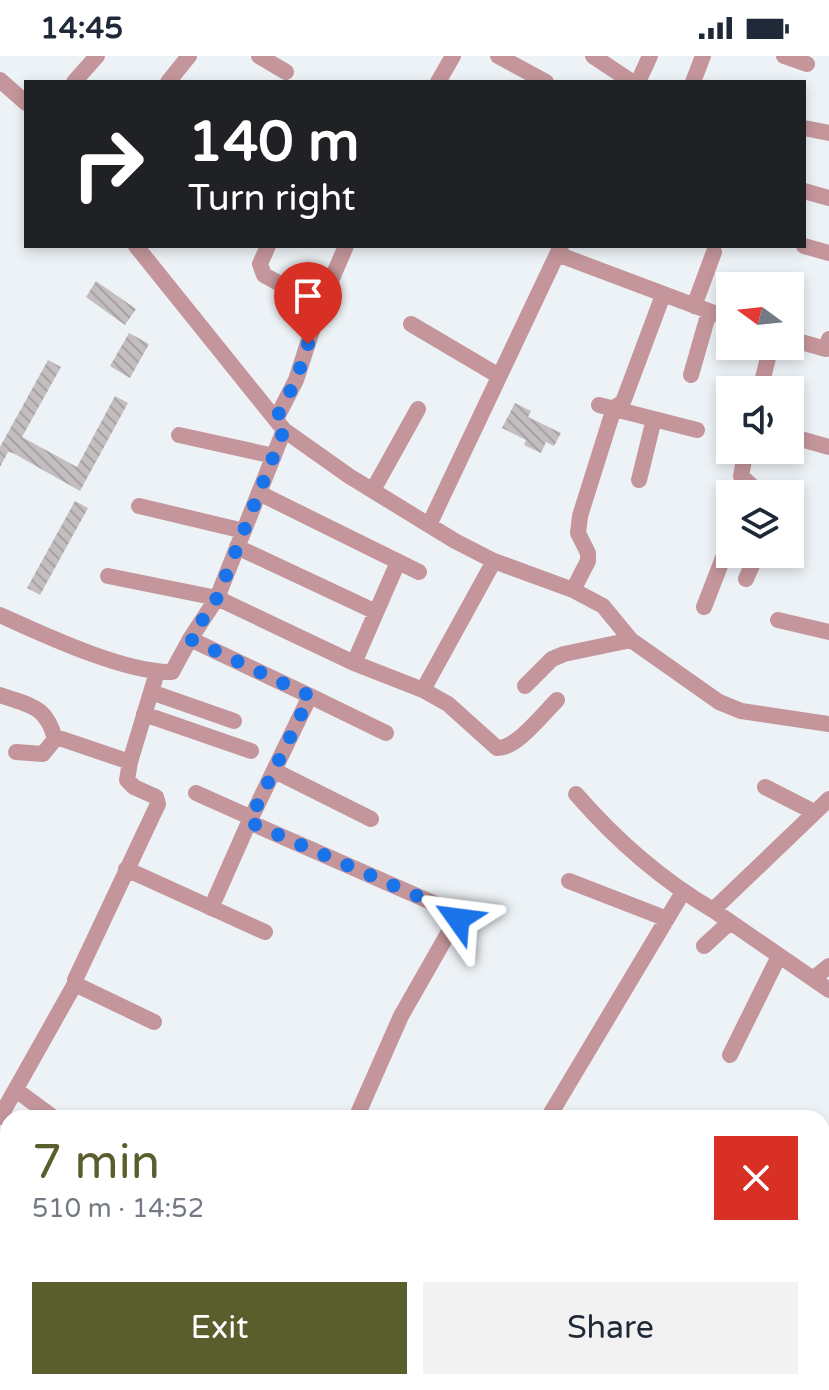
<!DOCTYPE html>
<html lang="en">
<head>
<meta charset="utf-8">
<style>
  body { margin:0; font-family:"Varela Round",sans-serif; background:#f2f2f3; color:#1f2937; height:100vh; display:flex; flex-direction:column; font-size:30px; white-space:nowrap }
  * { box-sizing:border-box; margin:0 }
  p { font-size:26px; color:#747a83 }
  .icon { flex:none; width:44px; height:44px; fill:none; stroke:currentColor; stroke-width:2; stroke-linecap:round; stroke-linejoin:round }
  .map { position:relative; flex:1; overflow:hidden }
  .drawer { position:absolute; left:0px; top:1054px; width:830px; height:280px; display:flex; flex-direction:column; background:#fff; border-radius:24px 24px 0 0; box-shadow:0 4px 12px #0003 }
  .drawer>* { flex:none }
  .guide { position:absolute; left:24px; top:24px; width:782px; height:168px; border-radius:0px; box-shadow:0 4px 12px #0003; background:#202124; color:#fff; overflow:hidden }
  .needle { width:52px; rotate:285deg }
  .buttons { position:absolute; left:716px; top:216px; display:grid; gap:16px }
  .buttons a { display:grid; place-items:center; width:88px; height:88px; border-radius:0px; background:#fff; box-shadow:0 4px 12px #0003; font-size:40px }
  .pin { position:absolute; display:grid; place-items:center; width:68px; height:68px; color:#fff; margin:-82px -34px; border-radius:50% 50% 50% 0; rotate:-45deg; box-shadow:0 0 8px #0007 }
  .pin .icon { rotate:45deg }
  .me { position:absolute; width:88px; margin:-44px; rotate:301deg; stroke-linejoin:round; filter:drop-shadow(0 0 6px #0008) }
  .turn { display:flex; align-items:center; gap:28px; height:168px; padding:0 32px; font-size:36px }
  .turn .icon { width:104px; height:104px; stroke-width:2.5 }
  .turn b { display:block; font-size:56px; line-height:68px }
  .round { display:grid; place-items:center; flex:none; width:84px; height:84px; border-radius:0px; background:#f2f2f3 }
  .headline { display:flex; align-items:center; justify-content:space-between; height:136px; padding:0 32px }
  h1 { font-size:48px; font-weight:600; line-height:60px; color:#5a5e2c }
  .primary-button { display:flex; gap:16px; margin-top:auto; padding:16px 32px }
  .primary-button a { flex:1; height:92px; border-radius:0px; background:#5a5e2c; color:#fff; font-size:32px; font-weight:600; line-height:92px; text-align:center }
  .primary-button a+a { background:#f2f2f3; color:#1f2937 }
  .status { display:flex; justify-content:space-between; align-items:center; height:56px; padding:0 40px; background:#fff; direction:ltr }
  .status svg { height:22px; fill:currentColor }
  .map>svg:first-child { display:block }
  .building { fill:url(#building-back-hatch) }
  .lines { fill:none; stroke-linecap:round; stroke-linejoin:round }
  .minor { stroke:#c4969b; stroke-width:16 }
  .route { stroke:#1a73e8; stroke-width:14; stroke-dasharray:0 25.2 }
</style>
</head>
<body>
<div class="status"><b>14:45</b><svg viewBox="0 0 49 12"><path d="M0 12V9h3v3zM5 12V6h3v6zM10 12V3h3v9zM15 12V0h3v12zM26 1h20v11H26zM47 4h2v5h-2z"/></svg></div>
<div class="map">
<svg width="829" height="1334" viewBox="0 0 829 1334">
  <defs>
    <pattern id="building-back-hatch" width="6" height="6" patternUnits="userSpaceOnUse" patternTransform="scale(2)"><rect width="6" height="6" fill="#c3bdbf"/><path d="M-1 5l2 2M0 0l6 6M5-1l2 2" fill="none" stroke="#a7a2a4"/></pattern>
  </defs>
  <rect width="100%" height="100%" fill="#edf2f6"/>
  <path class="building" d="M96 225 136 253 125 269 86 241Z
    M129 277 149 288 130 322 110 310Z
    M48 304 61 311 22 381 77 411 115 340 128 347 80 435 13 397 8 396 0 411V391Z
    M515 347 531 355 528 361 561 377 554 390 546 386 541 397 524 389 526 384 502 372Z
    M75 445 88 452 40 539 27 532Z"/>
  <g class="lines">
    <path class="minor" d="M259 0 286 16
      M498 0 546 26
      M593 0 632 26
      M784 0 807 8
      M0 24 26 47
      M74 26 97 0
      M168 26 189 0
      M438 26 453 0
      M638 26 650 0
      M693 26 703 0
      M804 72 829 77
      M804 135 829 142
      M136 190 284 374 217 542 190 583 310 640 249 766 456 857 458 860 401 960 356 1062
      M268 190 260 208 264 219 320 250
      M804 190 829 197
      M557 198 730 263
      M694 250 714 196
      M411 268 499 320
      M790 283 826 293 829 283
      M691 319 709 256
      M760 334 771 290
      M599 349 697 374
      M276 363 296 324 320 250 346 190
      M284 374 349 420 455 485 494 505 573 534 603 550 631 584 719 646 741 655 829 668
      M179 379 274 400
      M790 380 829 391
      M746 394 741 420 754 432 768 438
      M639 424 654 363
      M373 434 418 353
      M259 437 419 516
      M139 450 244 475
      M429 469 561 190
      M237 491 376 556
      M108 520 217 542 354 607 423 634 494 505
      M746 523 757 498
      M573 534 588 505V497L578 477 580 460 614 352 623 346 663 239
      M704 551 730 484
      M0 559C44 579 125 617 172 616L190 583
      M778 564 829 576
      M354 607 398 506
      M525 630 552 603 564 598 631 584
      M423 634 448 648 497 692C516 693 543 658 557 644
      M151 636 234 665
      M0 639C30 650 46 649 55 683
      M310 640 386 677
      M144 658 251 695
      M16 696 43 698 55 683H62L130 706
      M275 715 371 763
      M765 731 814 756
      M196 737 252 762
      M576 738C616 784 660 823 713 854L829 743
      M126 813 265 876
      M569 825 667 863
      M211 852 249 766
      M713 854 829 934
      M704 890 730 866
      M813 923 829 910
      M154 966 79 930 75 924 158 748 156 741 134 731 127 724 130 706 157 616
      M730 999 779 900
      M16 1034 54 1062
      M0 1061 76 926
      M548 1062 683 836
      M0 1152 8 1157
      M0 1289 8 1275
      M555 1326 568 1334
      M237 1329 246 1334
      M79 1334 84 1326
      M673 1334 680 1326"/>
  </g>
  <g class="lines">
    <path class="route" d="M308 288 296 324 276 363 284 374 217 542 190 583 310 640 249 766 456 857 458 863"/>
  </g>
</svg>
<div class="buttons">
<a><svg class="needle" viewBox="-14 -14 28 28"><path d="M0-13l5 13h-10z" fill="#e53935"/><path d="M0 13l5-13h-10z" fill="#747a83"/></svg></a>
<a><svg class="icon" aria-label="sound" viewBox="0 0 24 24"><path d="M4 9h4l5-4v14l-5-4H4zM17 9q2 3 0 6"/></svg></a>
<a><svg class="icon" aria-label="layers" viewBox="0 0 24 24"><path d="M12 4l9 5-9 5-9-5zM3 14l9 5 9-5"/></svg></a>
</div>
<div class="pin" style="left:308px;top:288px;background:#d93025"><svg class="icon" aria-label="arrive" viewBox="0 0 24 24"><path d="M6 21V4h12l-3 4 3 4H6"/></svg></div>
<svg class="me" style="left:458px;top:863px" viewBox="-20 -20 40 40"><path d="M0-17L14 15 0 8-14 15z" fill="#1a73e8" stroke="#fff" stroke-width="4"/></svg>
<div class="guide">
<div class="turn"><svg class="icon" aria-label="right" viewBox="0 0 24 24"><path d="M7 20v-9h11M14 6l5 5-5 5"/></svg><div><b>140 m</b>Turn right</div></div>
</div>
<section class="drawer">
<div class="headline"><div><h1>7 min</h1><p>510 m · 14:52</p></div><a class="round" style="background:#d93025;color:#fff"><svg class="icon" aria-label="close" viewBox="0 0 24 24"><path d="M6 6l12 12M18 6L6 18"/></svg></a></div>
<div class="primary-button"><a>Exit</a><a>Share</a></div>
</section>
</div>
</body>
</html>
